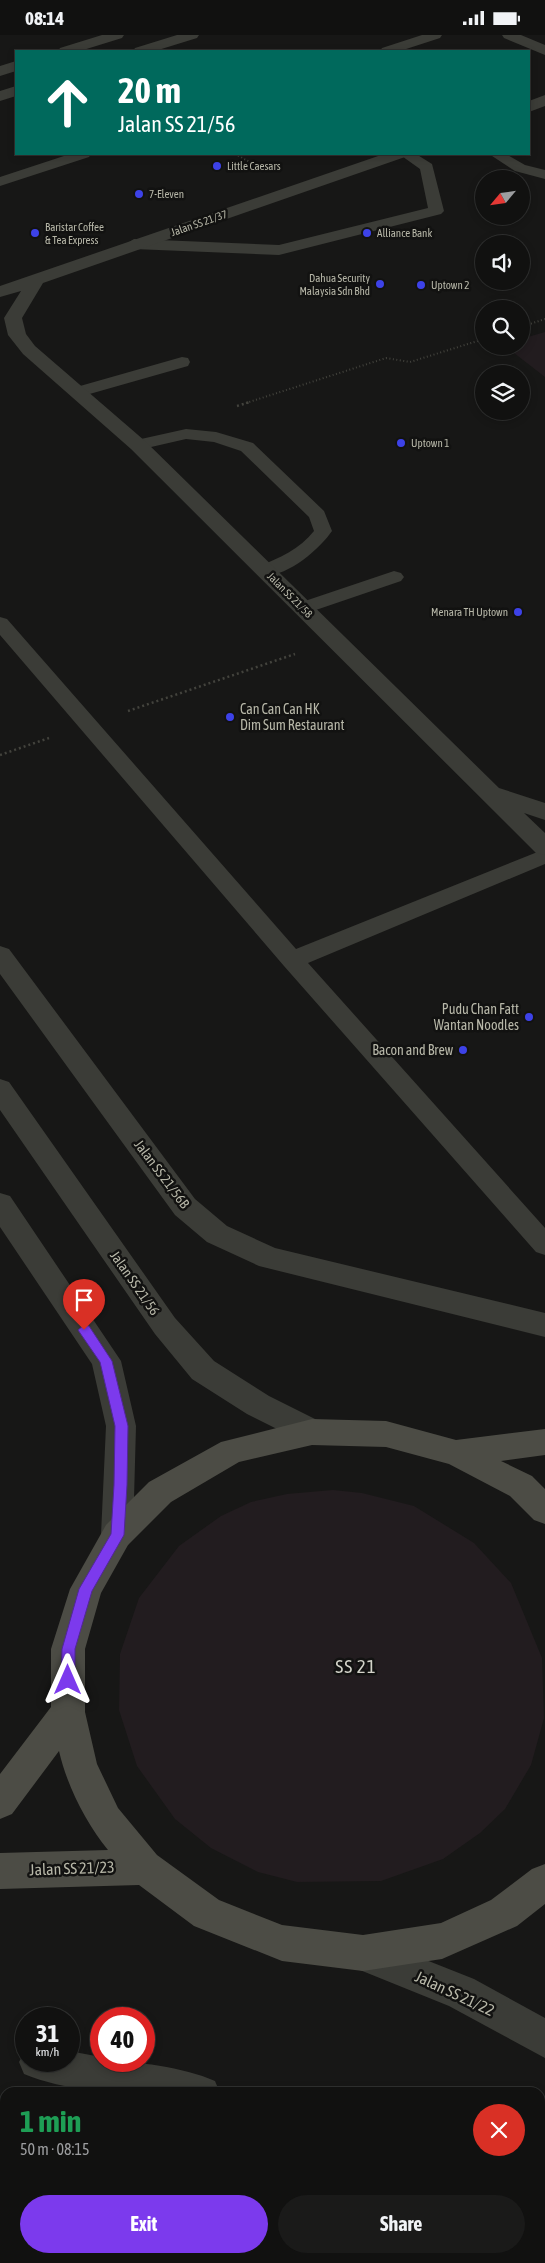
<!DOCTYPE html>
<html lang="en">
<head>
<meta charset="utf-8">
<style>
  body { margin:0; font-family:"Asap Condensed",sans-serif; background:#1a1a19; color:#f1f3f6; height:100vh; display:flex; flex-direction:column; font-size:19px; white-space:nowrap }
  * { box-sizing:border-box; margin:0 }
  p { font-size:16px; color:#9c9d9f }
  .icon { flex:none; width:28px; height:28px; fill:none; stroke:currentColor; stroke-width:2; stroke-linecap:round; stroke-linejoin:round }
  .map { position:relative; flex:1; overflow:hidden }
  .panel { position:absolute; left:0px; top:2052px; width:545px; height:176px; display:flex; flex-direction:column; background:#111110; border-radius:15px 15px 0 0; box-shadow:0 2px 8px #0003,0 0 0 1px #303130 }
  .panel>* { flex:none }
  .top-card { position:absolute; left:15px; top:15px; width:515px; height:105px; border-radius:0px; box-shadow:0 2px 8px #0003,0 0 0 1px #303130; background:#00695c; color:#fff; overflow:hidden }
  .needle { width:32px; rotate:241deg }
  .controls { position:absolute; left:475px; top:135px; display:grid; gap:10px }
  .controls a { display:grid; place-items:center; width:55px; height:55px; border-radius:50%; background:#111110; box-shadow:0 2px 8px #0003,0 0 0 1px #303130; font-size:25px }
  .speed { position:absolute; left:15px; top:1972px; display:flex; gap:10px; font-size:25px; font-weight:700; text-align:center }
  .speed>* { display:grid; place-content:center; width:65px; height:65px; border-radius:50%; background:#111110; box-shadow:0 2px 8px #0003,0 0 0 1px #303130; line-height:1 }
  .speed small { font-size:12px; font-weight:400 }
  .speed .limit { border:8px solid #d22; background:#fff; color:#111 }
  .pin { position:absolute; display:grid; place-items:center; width:42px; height:42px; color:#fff; margin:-51px -21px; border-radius:50% 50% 50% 0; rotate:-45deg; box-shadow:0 0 5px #0007 }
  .pin .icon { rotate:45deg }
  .me { position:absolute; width:55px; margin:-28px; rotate:0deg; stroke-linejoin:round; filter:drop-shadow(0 0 4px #0008) }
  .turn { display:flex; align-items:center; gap:18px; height:105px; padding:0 20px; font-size:22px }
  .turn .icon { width:65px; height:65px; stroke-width:2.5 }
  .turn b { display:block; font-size:35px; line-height:42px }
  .round { display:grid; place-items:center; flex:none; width:52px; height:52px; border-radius:26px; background:#1a1a19 }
  .head { display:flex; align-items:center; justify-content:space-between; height:85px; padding:0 20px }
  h1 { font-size:30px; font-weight:700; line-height:38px; color:#1e9e55 }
  .primary-button { display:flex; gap:10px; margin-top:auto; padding:10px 20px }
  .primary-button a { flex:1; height:58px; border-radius:30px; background:#7c3aed; color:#fff; font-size:20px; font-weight:700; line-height:58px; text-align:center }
  .primary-button a+a { background:#1a1a19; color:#f1f3f6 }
  .status { display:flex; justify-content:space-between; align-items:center; height:35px; padding:0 25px; background:#111110; direction:ltr }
  .status svg { height:14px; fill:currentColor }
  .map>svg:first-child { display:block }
  .green { fill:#221c1f }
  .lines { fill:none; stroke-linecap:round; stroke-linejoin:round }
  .path-far1 { stroke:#43433d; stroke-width:2; stroke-dasharray:1 2.5; stroke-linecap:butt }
  .path { stroke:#43433d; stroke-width:2.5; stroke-dasharray:2 3; stroke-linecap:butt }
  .lane { fill:#3b3c37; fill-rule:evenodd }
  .street { fill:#3b3c37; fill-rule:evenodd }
  .secondary { fill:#4c4c45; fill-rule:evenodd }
  .route { fill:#7c3aed; stroke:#51269a }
  .poi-dot { fill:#3d42e8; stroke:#121211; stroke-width:2 }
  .labels { text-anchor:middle; stroke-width:5; stroke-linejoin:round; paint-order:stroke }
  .far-poi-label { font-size:11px; fill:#b7b7a8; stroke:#121211; text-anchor:start }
  .far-street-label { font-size:11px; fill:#b7b7a8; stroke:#121211 }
  .poi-label { font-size:14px; fill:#b7b7a8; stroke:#121211; text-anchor:end }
  .street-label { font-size:14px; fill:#b7b7a8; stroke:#121211 }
  .near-street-label { font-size:16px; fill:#b7b7a8; stroke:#121211 }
  .near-quarter-label { font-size:19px; letter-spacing:1px; fill:#d3d3c9; stroke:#121211 }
</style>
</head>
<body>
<div class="status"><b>08:14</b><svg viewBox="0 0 49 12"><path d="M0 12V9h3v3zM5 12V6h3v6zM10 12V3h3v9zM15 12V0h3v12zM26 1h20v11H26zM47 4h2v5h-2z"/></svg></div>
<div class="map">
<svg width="545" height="2228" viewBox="0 0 545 2228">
  <rect width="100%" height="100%" fill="#171716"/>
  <path class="green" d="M545 297V342L505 311H521V304Z
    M333 1455 362 1458 414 1471 474 1508 511 1548 542 1623 544 1683 531 1730 505 1774 480 1798 443 1824 381 1846 297 1847 258 1837 211 1813 175 1784 137 1731 119 1675 120 1619 139 1563 179 1511 221 1481 251 1467 287 1459Z"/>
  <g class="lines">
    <path class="path-far1" d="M235 119 257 131
      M521 292 545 284
      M246 368 386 323 410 327 484 304"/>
    <path class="path" d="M237 371 250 367
      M128 676 295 619
      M0 720 49 703"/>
    <path class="lane" d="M422 0H442L440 3 400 16H380L382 13Z
      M70 119H91L89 122 0 151V142Z
      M399 119H416L432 129 444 176 441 179 279 220 134 214 126 209 134 204 279 210 428 173 420 134Z
      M489 119H506L525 130 545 135V144L515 136Z
      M182 322 188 323 190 327 188 331 79 362 73 361 70 357 73 353Z
      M186 394 216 397 253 408 324 476 332 496C319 515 283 546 258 540L256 536 258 532C279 523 300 514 314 496L309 482 241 416 214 407 186 404 138 415 132 414 129 410 132 406Z
      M394 536 401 538 404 542 401 546 310 577H296L293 573 296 569Z
      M0 582 7 584 296 914 545 814V829L308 928 545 1193V1220L536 1217 284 931 0 600Z
      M26 2014V2026H69V2016L101 2022V2026C136 2026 183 2032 215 2046L220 2058C158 2058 82 2063 24 2039L19 2027Z
      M540 2136 545 2138V2176L540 2174Z"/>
    <path class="street" d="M102 0H124L122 3 80 16H58L60 13Z
      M177 0H199L197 3 155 16H133L135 13Z
      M502 0H521L545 10V20L504 3Z
      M16 26V36L0 41V31Z
      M16 51V61L0 66V56Z
      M545 60V71L529 77V66Z
      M384 119H407L405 122 43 248 22 283 26 299 35 311 145 406 499 753 545 768V785L524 778 545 798V820L536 818 131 414 23 319 8 300 4 283 21 256 0 262V251Z
      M0 911 9 914 195 1164 227 1191 275 1213 545 1278V1302L259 1231 207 1207 175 1180 0 939Z
      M0 1044 9 1047 175 1283 214 1326 269 1361 323 1388 327 1397 323 1406 312 1410 301 1406 247 1379 192 1344 155 1299 0 1075Z
      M0 1158 10 1161 121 1326 136 1391 133 1500 128 1510 117 1514 106 1510 101 1500 106 1391 92 1329 0 1192Z
      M363 1900 474 1944 545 1983V2023L449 1971 350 1931 345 1918 350 1905Z"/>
    <path class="secondary" d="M312 1384 386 1386 456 1405 545 1394V1420L501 1426 532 1441 545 1454V1489L534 1485 510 1461 449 1429 386 1412 312 1410 239 1427 171 1467 128 1510 101 1558 85 1614V1677L97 1729 118 1773 157 1820 219 1865 282 1890 363 1900 441 1888 491 1865 532 1834 545 1829V1869L517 1891 442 1924 363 1936 282 1926 194 1891 139 1850 0 1854V1818L108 1815C86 1788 67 1751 59 1716L12 1779 0 1784V1739L51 1672V1614L70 1554 106 1490 149 1447 221 1407Z"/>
  </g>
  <path class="route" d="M84 1290 89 1291 112 1326 128 1391 127 1450 124 1500 92 1556 75 1614V1645L73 1650 68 1652 63 1650 61 1645 62 1614 79 1554 111 1499 114 1450 115 1391 100 1327 78 1295Z"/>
  <g class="poi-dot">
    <circle cx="217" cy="131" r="5"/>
    <circle cx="139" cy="159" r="5"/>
    <circle cx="35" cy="198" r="5"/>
    <circle cx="367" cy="198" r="5"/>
    <circle cx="380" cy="249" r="5"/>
    <circle cx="421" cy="250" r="5"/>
    <circle cx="401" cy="408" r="5"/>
    <circle cx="518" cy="577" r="5"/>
    <circle cx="230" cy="682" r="5"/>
    <circle cx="529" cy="982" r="5"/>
    <circle cx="463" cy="1015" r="5"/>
  </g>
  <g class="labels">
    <g class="far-poi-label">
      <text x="227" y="135">Little Caesars</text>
      <text x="149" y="163">7-Eleven</text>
      <text x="45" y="196">Baristar Coffee<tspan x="45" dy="13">&amp; Tea Express</tspan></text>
      <text x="377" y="202">Alliance Bank</text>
      <text x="370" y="247" text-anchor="end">Dahua Security<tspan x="370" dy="13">Malaysia Sdn Bhd</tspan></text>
      <text x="431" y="254">Uptown 2</text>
      <text x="411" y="412">Uptown 1</text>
      <text x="508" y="581" text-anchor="end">Menara TH Uptown</text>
    </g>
    <g class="far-street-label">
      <text transform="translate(199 188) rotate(-19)" y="4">Jalan SS 21/37</text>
      <text transform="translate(290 560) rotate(45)" y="4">Jalan SS 21/58</text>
    </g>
    <g class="poi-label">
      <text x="240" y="679" text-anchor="start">Can Can Can HK<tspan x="240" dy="16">Dim Sum Restaurant</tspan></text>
      <text x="519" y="979">Pudu Chan Fatt<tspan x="519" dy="16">Wantan Noodles</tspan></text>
      <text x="453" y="1020">Bacon and Brew</text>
    </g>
    <g class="street-label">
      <text transform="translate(162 1139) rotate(53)" y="5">Jalan SS 21/56B</text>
      <text transform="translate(135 1248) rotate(55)" y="5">Jalan SS 21/56</text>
    </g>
    <g class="near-street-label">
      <text transform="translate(72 1833) rotate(-2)" y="6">Jalan SS 21/23</text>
      <text transform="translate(455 1958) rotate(25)" y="6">Jalan SS 21/22</text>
    </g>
    <g class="near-quarter-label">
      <text x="356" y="1638">SS 21</text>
    </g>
  </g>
</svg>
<div class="controls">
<a><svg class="needle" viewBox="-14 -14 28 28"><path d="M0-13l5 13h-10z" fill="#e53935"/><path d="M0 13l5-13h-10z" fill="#9c9d9f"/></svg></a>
<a><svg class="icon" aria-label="sound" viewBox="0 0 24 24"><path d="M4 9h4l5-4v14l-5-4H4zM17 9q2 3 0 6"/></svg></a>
<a><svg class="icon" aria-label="search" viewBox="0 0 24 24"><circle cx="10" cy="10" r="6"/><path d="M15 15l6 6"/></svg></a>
<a><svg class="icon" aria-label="layers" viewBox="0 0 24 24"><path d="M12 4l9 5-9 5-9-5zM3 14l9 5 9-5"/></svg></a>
</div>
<div class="speed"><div>31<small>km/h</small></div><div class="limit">40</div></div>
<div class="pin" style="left:84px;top:1295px;background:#d93025"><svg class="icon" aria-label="arrive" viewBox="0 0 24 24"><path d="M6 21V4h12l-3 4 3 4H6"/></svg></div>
<svg class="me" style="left:68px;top:1645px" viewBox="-20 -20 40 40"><path d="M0-17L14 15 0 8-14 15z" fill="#7c3aed" stroke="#fff" stroke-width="4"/></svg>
<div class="top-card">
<div class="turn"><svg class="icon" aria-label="ahead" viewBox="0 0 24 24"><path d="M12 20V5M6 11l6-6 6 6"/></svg><div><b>20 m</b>Jalan SS 21/56</div></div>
</div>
<section class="panel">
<div class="head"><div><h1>1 min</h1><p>50 m · 08:15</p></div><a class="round" style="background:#d93025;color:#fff"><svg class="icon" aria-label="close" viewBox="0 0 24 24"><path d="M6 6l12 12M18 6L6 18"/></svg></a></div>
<div class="primary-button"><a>Exit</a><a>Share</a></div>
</section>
</div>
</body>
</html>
